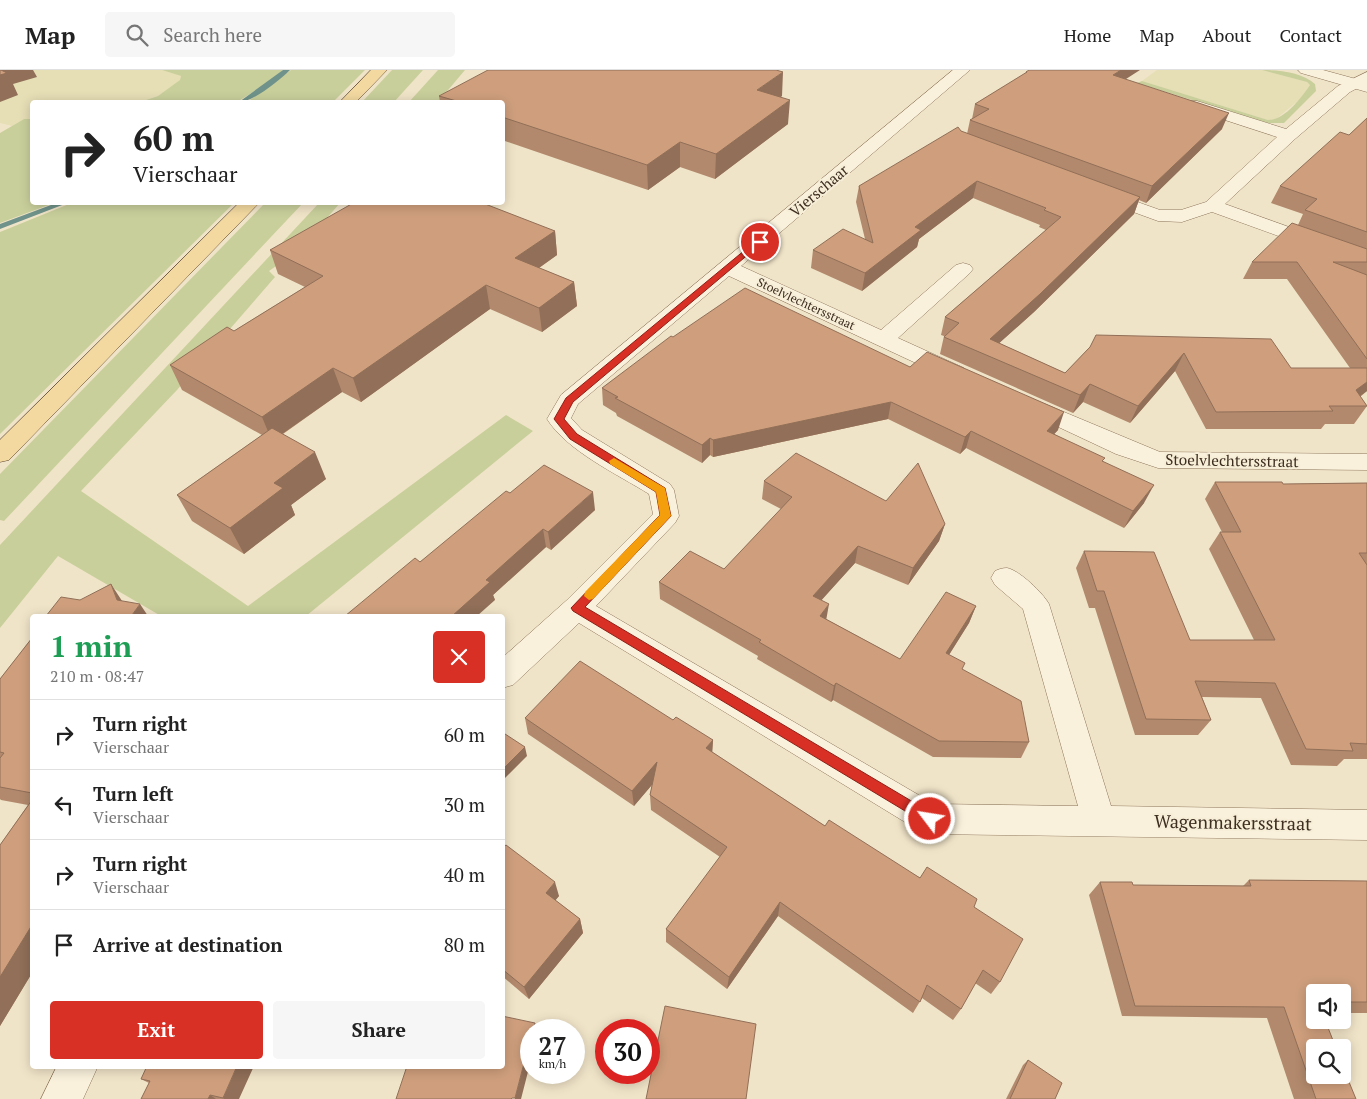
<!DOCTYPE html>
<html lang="en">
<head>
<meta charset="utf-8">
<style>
  body { margin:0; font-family:"PT Serif",serif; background:#f6f6f6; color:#222; height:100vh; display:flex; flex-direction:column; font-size:19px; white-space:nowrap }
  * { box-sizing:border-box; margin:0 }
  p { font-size:16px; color:#767676 }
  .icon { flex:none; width:28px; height:28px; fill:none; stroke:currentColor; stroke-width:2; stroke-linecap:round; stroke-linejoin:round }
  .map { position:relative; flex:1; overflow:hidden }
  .details { position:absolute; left:30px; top:544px; width:475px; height:455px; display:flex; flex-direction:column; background:#fff; border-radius:5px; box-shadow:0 2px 12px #0003 }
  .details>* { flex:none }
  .top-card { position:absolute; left:30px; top:30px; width:475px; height:105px; border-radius:5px; box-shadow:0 2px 12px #0003; background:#fff; color:#222; overflow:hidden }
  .fabs { position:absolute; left:1306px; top:914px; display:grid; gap:10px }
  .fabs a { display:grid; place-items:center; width:45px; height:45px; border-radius:5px; background:#fff; box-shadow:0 2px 12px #0003; font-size:25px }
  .speed { position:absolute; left:520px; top:949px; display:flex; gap:10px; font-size:25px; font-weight:700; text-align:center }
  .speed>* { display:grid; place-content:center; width:65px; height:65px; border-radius:50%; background:#fff; box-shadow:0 2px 12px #0003; line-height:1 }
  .speed small { font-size:12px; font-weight:400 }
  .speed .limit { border:8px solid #d22; background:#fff; color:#111 }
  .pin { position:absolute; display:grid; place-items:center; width:42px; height:42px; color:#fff; margin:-21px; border:2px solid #fff; border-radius:50%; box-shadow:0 1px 5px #0007 }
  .me { position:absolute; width:55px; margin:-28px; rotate:301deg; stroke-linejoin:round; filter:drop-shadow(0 0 4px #0008) }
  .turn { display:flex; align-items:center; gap:18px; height:105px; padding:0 20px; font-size:22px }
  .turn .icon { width:65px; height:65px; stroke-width:2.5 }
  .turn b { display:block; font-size:35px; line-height:42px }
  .round { display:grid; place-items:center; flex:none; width:52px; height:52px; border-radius:5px; background:#f6f6f6 }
  .overview { display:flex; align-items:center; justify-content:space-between; height:85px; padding:0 20px }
  h1 { font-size:30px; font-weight:700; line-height:38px; color:#1e9e55 }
  .cta { display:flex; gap:10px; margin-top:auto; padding:10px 20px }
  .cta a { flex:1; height:58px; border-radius:5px; background:#d93025; color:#fff; font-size:20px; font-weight:700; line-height:58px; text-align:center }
  .cta a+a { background:#f6f6f6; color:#222 }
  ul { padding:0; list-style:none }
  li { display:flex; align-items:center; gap:15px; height:70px; padding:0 20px; border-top:1px solid #e0e0e0 }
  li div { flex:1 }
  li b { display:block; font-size:19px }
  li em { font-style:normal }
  header { display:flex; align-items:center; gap:30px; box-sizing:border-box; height:70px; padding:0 25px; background:#fff; border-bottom:1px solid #e0e0e0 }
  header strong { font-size:24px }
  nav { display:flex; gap:28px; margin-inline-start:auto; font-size:18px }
  .search { width:350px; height:45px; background:#f6f6f6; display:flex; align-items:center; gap:12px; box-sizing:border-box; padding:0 18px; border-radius:5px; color:#767676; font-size:19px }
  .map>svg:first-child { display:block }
  .farmland { fill:#e6deb5 }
  .green { fill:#c9cf9b }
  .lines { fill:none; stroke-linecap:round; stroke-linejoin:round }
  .stream { fill:#6f938a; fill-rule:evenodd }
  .minor-casing { stroke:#8d765c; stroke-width:1 }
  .tertiary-casing { stroke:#8d765c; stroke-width:1 }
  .primary-casing { stroke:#5b4430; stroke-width:1 }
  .minor { fill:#faf1dc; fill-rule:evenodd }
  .tertiary { fill:#faf1dc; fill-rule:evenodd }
  .primary { fill:#f3d9a0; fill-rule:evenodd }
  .wall { fill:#b2896c }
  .shaded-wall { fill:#916f58 }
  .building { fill:#cf9f7d; stroke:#916f58 }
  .route { fill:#d93025; stroke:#8d1f18 }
  .slow { fill:#f59e0b }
  .labels { text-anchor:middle; stroke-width:4; stroke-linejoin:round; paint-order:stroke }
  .far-street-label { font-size:12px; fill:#3d2e20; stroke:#f7eed8 }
  .street-label { font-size:15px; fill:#3d2e20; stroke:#f7eed8 }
  .near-street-label { font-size:18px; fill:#3d2e20; stroke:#f7eed8 }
</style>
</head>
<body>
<header>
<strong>Map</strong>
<div class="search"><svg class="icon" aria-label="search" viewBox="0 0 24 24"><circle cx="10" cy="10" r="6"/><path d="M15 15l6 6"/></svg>Search here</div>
<nav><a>Home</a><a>Map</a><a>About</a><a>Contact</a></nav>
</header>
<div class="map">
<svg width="1367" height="1029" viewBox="0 0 1367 1029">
  <rect width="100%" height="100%" fill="#f0e4c8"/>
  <path class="farmland" d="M0 0H162L181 6 180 10 172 17 158 26 140 32H32V49H24L12 56 0 53Z
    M1157 0H1262L1307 12 1310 15 1300 29 1275 50H1268L1142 11Z"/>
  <path class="green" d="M162 0H283L269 12 237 32H140L158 26 180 10 181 6Z
    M291 0H365L333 32H247Z
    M392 0H423L394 32H362Z
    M438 0H465L438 32H409Z
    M1262 0C1279 0 1302 2 1315 14L1316 21 1284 53H1266L1137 13 1142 11 1268 50C1285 50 1301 28 1310 15L1307 12Z
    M24 49H32V132L54 133 0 153V63Z
    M74 132 234 133 0 364V162Z
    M265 133H303L4 451 0 450V404Z
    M319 133H340L285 196 279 194 269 201 275 207 177 320 81 421 248 536 506 345 533 361 306 546H161L58 486 0 558V475Z"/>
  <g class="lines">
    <path class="stream" d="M283 0H290C280 10 253 32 239 32Z
      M59 132H70L0 159V154Z"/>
    <defs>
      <path id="minor" d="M953 0H970L741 196 881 260 956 195 963 193 970 195 973 199 970 203 898 268 964 298 967 303 964 308 956 310 948 308 729 206 578 334 571 348 582 360 670 414 674 420 679 446 675 453 596 536 934 734 1078 736 1023 539 995 515 991 508 995 501C999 499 1003 498 1007 498 1019 500 1043 523 1049 534L1111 736 1367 740V770L930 764 918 760 579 553 513 615 502 618V588L567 530 653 444 649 424C617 404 567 381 547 349L561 325Z
        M1367 2V13L1350 22 1295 69 1225 134 1367 185V198L1212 142 1182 152 1158 151 1095 128 1092 124 1095 120 1101 119 1160 140H1181L1206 132 1277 67 1185 37 1183 34 1185 31H1197L1286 59 1338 16Z
        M1028 327 1160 382 1367 384V400L1158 398 1116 384 1020 339 1016 334 1020 329Z
        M57 996H98L83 1029H41Z"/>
      <path id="tertiary" d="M1298 0H1323L1367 12V22L1301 3Z"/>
      <path id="primary" d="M371 0H387L356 32H340Z
        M240 132H260L9 390 0 392V370Z"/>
    </defs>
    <use href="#minor" class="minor-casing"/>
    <use href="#tertiary" class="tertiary-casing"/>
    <use href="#primary" class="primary-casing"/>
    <use href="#minor" class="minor"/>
    <use href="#tertiary" class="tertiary"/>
    <use href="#primary" class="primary"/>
  </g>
  <path class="wall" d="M1026 2 1126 9H1125L1222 59 1146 133 1139 130 1134 144 1034 242 999 273 1065 303 1090 277 1096 265 1291 298H1350L1287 209H1243L1252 192 1298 155 1303 144 1271 133 1280 116 1349 65 1367 48V321L1360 327 1367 336 1354 354H1325L1321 359H1206L1175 301 1130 353 1083 332 1073 343 940 284 944 266 941 265 945 247 1046 160 1039 157 1040 155 973 128 919 169 917 177 862 221 811 198 813 180 865 169 856 132 859 116 961 61 967 64 970 50 972 49 975 34 1025 4Z
    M439 26H782L780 27 788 54 715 109 680 97 648 120 502 70V32H440Z
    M555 161 557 185 539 198 574 212 577 236 542 262 490 239 361 332 342 322 283 364 326 409 291 435 295 445 244 484 192 451 177 425 262 365 182 320 170 295 234 261 305 217 278 204 270 180Z
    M673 267 910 297 1058 360 1054 364 1103 391 1144 433 1124 458 966 378 960 384 888 349 713 387 710 385 702 393 617 346 616 343 603 335 602 318Z
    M764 411 886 431 945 454 939 471 908 515 855 493 821 530 826 549 900 589 976 536 969 553 949 585 1029 672 1021 688 933 687 833 630 831 632 757 589 758 586 660 529 659 512 724 499 781 439 762 429Z
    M1215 412 1283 414 1367 413V689H1344L1337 696 1291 695 1261 628 1202 627 1211 650 1198 665H1135L1095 538H1089L1076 498 1084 481 1190 570H1254L1209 479 1220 462H1222L1205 429Z
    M510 423 595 440 551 480 546 477 493 525 495 530 420 492Z
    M32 568V903L0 956V775L28 735 1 730 0 729V609Z
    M525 648 673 650 713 670 712 682 825 756 974 837 1000 912 991 924 975 913 961 939 953 950 922 928 913 943 778 846 727 919 666 872V859L720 787 651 740 650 725 652 714 634 736 528 664Z
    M502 778 559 826 555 830 580 849 583 863 529 929 502 906Z
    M1249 810 1367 811V943H1342V922H1315V950L1356 1029H1294L1267 948 1122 946 1089 825 1100 812 1133 815 1243 816Z
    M1028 990 1055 1029H1006L1023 995Z
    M141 1009 239 1029H141L149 1013Z"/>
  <path class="shaded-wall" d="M0 0H33L37 7 13 14 18 25 0 32Z
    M1121 0H1140L1126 9 1121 10 1113 5Z
    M783 2 782 26 756 44 757 20Z
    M790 30 788 54 715 109 716 84Z
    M1229 43 1222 59 1146 133 1152 116Z
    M680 72V97L648 120 647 95Z
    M977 111 973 128 919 169 917 177 862 221 865 203 915 157Z
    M1140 127 1134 144 1034 242 986 285 990 269Z
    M555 161 557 185 519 212 515 188Z
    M574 212 577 236 542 262 539 238Z
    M486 215 490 239 361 332 353 308Z
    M1184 283 1175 301 1130 353 1138 336Z
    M333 298 342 322 272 371 262 347Z
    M1367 312V321L1346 336 1356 320Z
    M1090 314 1083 332 1073 343 1080 325Z
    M891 332 888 349 713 387V370Z
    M1064 342 1058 360 1041 378 1047 361Z
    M971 361 966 378 960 384 965 367Z
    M710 368V385L702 393V375Z
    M315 382 326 409 291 435 295 445 244 484 230 458 274 413Z
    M1154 415 1144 433 1124 458 1133 441Z
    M593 422 595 440 551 480 548 462Z
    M945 454 939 471 908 515 913 498Z
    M543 459 546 477 493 525 495 530 477 546H452L486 510Z
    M858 476 855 493 810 543 813 526Z
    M111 514 124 534 117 530Z
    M140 534 148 546H133L132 545Z
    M829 534 826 551 820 546Z
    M976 536 969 553 940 599 946 583Z
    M836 613 833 630 831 632 834 616Z
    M713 670 712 686 706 678Z
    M525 677 527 686 502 711V700Z
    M657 692 658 708 634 736 632 721Z
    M555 812 559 826 550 837 546 823Z
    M780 832 778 846 727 919 729 907Z
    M580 849 583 863 529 929 524 917Z
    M32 855V903L0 956V907Z
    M535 953 538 960H533Z
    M531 966V990L521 1029H515V1028Z
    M237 996H254L239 1029H224L223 1028Z
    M210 1025 216 1029H208Z"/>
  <path class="building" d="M0 0H1L7 3 0 5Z
    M488 0H776L783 2 757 20 790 30 716 84 680 72 647 95 502 47V32H460L439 26Z
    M1029 0H1121L1113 5 1229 43 1152 116 970 50 989 39 975 34 1027 2H1026Z
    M1367 48V162L1305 140 1317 129 1280 116 1340 62 1349 65Z
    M958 57 961 61 1140 127 1040 224 990 269 1065 303 1090 277 1096 265 1271 269 1291 298H1367V312L1356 320 1367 336H1329L1333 341 1216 342 1184 283 1138 336 1090 314 1080 325 944 267 959 253 945 247 1061 147 1044 140 1046 138 977 111 915 157 921 160 865 203 813 180 843 159 873 173 859 116Z
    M355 132H480L555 161 515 188 574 212 539 238 486 215 353 308 333 298 262 347 170 295 227 257 234 261 323 206 270 180Z
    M1292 153 1367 179V192H1333L1367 205V289L1297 192H1252Z
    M745 218 910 297 927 282 1064 342 1047 361 1105 388 1102 391 1154 415 1133 441 971 361 965 367 891 332 713 370 710 368 702 375 615 328 618 327 602 318 671 266 673 267Z
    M272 358 315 382 274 413 283 418 230 458 177 425Z
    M796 383 886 431 918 393 945 454 913 498 858 476 813 526 829 534 820 546 900 589 946 522 976 536 946 583 965 593 962 599 1021 631 1029 672 939 671 836 613 834 616 759 572 761 570 659 512 690 481 724 499 792 427 764 411Z
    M544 395 593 422 548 462 543 459 486 510 490 512 452 546H345L415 488 420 492 506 421 510 423Z
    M1215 412H1282L1283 414 1367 413V483H1359L1367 495V674L1350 673 1353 681 1306 679 1275 613 1195 611 1211 650 1146 649 1104 521H1097L1084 481 1154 482 1190 570H1275L1220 462H1241Z
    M111 514 117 530 140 534 132 545 139 546H46L61 527 80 530Z
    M32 568V723L0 717V688L4 683 0 682V609Z
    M580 591 673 650 676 647 713 670 706 678 825 756 829 750 920 808 927 797 977 829 974 837 1023 869 1000 912 983 900 961 939 927 915 920 932 780 832 729 907 666 859 727 777 650 725 657 692 632 721 525 648Z
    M502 662 525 677 502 700Z
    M32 730V855L0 907V775Z
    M506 775 555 812 546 823 580 849 524 917 502 899V778Z
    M1249 810 1367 811V932H1342V922H1315V950H1325L1336 978H1315V1005H1342V995L1356 1029H1316L1284 937 1135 936 1100 812H1132L1133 815 1251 816Z
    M665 936 756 954 746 1029H646Z
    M502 946 535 953 533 960H531V966L515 1028H512L511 1029H396L407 996H502Z
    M1028 990 1062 1013 1055 1029H1010Z
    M147 996H237L223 1028 210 1025 208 1029H141L150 1011 141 1009Z"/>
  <path class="route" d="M757 170 763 172 573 332 564 349 577 364 665 418 671 446 585 537 935 745 937 749 935 754 930 756 573 541 571 538 660 445 656 422 570 369 554 349 566 328Z"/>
  <path class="slow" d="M614 388 665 418 671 446 593 529 589 530 584 526 585 522 660 445 656 422 610 394 609 391Z"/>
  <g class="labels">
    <g class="far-street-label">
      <text transform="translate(806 234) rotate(25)" y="4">Stoelvlechtersstraat</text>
    </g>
    <g class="street-label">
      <text transform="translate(819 121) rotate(-40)" y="5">Vierschaar</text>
      <text transform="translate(1232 391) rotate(1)" y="5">Stoelvlechtersstraat</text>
    </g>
    <g class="near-street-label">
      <text transform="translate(1233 753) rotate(1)" y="6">Wagenmakersstraat</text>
    </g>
  </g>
</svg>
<div class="fabs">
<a><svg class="icon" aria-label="sound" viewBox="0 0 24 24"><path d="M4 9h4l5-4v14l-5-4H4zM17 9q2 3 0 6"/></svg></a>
<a><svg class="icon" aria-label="search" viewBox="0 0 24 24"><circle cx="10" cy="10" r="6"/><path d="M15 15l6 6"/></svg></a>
</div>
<div class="speed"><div>27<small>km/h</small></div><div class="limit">30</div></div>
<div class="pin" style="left:760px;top:172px;background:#d93025"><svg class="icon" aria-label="arrive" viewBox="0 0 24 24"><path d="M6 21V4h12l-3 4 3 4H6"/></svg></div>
<svg class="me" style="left:930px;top:749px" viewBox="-20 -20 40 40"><circle r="17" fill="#d93025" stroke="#fff" stroke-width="3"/><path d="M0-11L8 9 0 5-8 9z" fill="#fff"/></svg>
<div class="top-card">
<div class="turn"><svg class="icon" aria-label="right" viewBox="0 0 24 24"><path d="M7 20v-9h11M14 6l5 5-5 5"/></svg><div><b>60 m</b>Vierschaar</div></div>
</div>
<section class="details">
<div class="overview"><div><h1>1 min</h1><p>210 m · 08:47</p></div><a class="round" style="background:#d93025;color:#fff"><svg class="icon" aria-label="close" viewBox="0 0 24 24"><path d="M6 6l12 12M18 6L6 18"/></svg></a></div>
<ul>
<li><svg class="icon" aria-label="right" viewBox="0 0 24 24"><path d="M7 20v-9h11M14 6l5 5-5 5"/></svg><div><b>Turn right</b><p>Vierschaar</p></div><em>60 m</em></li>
<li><svg class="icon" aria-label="left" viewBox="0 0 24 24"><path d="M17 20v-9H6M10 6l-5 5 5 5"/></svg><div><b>Turn left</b><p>Vierschaar</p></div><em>30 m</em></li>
<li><svg class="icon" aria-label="right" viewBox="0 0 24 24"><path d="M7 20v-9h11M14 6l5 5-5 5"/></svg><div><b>Turn right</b><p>Vierschaar</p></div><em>40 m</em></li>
<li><svg class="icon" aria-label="arrive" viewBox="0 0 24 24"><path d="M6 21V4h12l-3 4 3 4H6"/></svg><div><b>Arrive at destination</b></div><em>80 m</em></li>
</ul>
<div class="cta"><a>Exit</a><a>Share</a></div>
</section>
</div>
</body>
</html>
